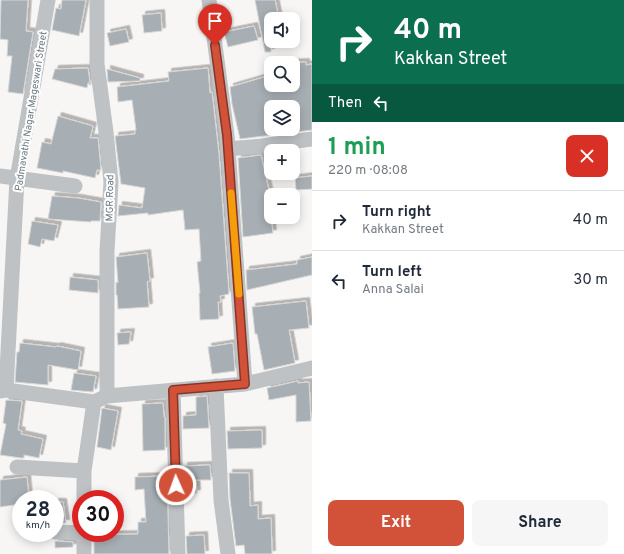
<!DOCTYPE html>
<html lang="en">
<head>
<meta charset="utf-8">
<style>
  body { margin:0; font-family:Overpass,sans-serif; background:#f6f6f7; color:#1f2937; height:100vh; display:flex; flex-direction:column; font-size:15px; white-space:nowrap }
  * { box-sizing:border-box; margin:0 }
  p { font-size:13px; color:#747a83 }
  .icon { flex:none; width:22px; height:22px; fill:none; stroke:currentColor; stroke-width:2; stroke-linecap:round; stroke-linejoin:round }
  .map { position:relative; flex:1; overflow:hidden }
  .details { display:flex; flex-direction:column; background:#fff; width:312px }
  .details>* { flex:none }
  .banner { background:#0b6e4f; color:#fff; overflow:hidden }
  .fabs { position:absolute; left:264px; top:12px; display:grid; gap:8px }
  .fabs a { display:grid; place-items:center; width:36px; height:36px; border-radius:8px; background:#fff; box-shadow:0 2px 10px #0003; font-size:20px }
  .speed { position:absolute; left:12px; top:490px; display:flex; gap:8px; font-size:20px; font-weight:700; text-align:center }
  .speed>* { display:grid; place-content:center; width:52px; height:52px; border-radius:50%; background:#fff; box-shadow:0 2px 10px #0003; line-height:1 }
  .speed small { font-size:10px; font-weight:400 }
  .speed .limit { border:6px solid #d22; background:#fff; color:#111 }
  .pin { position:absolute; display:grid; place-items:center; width:34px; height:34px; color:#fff; margin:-41px -17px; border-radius:50% 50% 50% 0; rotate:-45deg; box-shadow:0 0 4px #0007 }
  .pin .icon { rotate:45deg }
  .me { position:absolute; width:44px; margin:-22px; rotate:358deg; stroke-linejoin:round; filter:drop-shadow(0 0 3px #0008) }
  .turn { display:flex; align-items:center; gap:14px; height:84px; padding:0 16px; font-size:18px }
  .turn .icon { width:52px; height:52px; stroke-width:2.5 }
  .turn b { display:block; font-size:28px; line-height:34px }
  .then { display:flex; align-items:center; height:38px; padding:0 16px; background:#0003; gap:8px; font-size:15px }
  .round { display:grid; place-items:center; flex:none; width:42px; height:42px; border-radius:8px; background:#f6f6f7 }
  .headline { display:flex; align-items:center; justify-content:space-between; height:68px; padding:0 16px }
  h1 { font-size:24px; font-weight:700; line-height:30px; color:#1e9e55 }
  .button { display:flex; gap:8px; margin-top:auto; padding:8px 16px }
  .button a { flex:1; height:46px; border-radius:8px; background:#d25239; color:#fff; font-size:16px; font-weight:700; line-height:46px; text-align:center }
  .button a+a { background:#f6f6f7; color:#1f2937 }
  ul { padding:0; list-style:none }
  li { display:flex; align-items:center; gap:12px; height:60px; padding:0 16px; border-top:1px solid #e0e1e3 }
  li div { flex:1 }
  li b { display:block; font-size:15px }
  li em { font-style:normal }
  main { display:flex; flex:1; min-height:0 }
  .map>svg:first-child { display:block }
  .building { fill:#a8afb4; stroke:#d8d8d6; fill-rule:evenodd; filter:url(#shadow) }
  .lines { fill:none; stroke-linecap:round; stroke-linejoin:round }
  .minor { stroke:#bec2c5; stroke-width:15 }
  .route-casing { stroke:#883525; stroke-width:10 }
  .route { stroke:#d25239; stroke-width:7 }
  .slow { stroke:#f59e0b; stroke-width:7 }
  .labels { text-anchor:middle; stroke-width:4; stroke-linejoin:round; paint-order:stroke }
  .street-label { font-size:10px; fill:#697882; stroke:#fff }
</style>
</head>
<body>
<main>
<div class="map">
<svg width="312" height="554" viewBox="0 0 312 554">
  <defs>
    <filter id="shadow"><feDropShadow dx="3.5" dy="-3.5" stdDeviation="0" flood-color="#0004"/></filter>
  </defs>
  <rect width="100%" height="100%" fill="#f7f6f4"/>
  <path class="building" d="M1 0H28L26 31 33 32 23 94 8 92 12 56H7L8 40 0 39Z
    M62 0H86L79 36 52 30 56 8 61 9Z
    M255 0H275L279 19H271V52H265Z
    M161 13 162 31 144 33 142 15Z
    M254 26 258 40 228 47 224 32Z
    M126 29 129 42 110 46 107 33Z
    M306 62V65L312 64V130L240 139 232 104 230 87 271 75V85H293V63H286ZM271 107H293V129H271Z
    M88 68 90 83H88L87 88 52 79 55 69Z
    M208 68 210 93 212 92 219 154 229 294 220 296 221 302H218L219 319 200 320 199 293H200L197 262 201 261 199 229 185 230 183 210 148 215V213L118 216 119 205 142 208 145 188 121 184 115 136 135 134V130H136L132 100 118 102 117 87 169 81 168 72Z
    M107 69 140 78V81L108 82Z
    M58 116 93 126 90 138H98L101 170H97L95 178 63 171V173L37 168 42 142 51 144Z
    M261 155 270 195H268L273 233 243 237 238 158Z
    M312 176V189L296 190 295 178Z
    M52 196 78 198 101 202 100 221H91V222L48 219Z
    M32 221 58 225 54 241 42 239 40 247 28 244Z
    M147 253 150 281 147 282 149 307 118 309 117 295H116V282L118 283 116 257Z
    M312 257V275L247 290 246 270 297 264V260Z
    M70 277 98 280V293L69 290Z
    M306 301 309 328 289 330 295 363 264 370 257 334H255L252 307Z
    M131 332 129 344 118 345 117 333Z
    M20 343 56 347 57 346 81 351 78 370 48 365V385L15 382 17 352H19Z
    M233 343 235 371 212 374 208 347Z
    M74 373 96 376 93 392 71 390Z
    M298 381V383L309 382 311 421 296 422V395L269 400 267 388Z
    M207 396 209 428 183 429V416L196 415V397Z
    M6 400 22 401 18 430 22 431 21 434 43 439 39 458 24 455V458H21L0 455 6 424 3 423Z
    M163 403 164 417H165V450L143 451 142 404Z
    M102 408 118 411 111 450 97 447Z
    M262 430V448L228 449 227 431Z
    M210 465 211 480H196L197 493 185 494 184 466Z
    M229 473H249L250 506 258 505V519L271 518 272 554H245L244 545 236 546 230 499Z
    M167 476 169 554H94V535L138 534V522H146L144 489 135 490V477Z
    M27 477 29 499H21V504L0 507V480Z
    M55 502H63L66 523H55Z
    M204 535 205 554H187L186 536Z
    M55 541 73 542V547L55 548Z"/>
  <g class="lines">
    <path class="minor" d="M97 0V64L106 132 111 182 107 251V396
      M209 0 227 135 245 384
      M228 149 262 146 312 139
      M0 176 75 186
      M216 386 221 500 228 554
      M6 390 17 179 48 0
      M173 390 178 554
      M0 391 6 390 94 402
      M94 402 107 396 245 384 312 368
      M17 467 84 471
      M84 499V471L94 402
      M55 532 84 533
      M84 554V533"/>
  </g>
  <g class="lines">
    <defs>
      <path id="route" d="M176 485 173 390 245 384 227 135 215 45"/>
    </defs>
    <use href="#route" class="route-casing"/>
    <use href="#route" class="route"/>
    <path class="slow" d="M231 193 239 294"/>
  </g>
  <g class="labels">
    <g class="street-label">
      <text transform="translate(30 111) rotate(-81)" y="4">Padmavathi Nagar Mageswari Street</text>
      <text transform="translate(109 198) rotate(-89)" y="4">MGR Road</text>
    </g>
  </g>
</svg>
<div class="fabs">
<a><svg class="icon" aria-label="sound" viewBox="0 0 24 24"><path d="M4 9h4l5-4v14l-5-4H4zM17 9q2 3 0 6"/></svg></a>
<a><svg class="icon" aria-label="search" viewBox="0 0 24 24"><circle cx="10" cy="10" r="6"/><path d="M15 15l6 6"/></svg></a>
<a><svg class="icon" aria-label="layers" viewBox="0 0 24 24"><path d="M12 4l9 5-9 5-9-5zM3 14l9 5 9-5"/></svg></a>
<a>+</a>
<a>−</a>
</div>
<div class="speed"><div>28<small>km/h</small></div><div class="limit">30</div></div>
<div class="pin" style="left:215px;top:45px;background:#d93025"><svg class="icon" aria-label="arrive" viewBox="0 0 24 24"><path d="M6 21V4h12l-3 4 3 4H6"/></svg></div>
<svg class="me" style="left:176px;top:485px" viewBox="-20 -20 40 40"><circle r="17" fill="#d25239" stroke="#fff" stroke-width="3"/><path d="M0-11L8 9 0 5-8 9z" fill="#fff"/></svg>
</div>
<section class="details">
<div class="banner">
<div class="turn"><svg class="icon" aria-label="right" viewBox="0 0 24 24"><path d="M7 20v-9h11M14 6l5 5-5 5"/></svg><div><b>40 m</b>Kakkan Street</div></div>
<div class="then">Then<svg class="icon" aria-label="left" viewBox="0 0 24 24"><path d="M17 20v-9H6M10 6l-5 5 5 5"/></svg></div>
</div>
<div class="headline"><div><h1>1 min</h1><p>220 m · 08:08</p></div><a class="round" style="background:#d93025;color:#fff"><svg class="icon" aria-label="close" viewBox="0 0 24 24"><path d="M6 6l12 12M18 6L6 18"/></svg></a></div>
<ul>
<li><svg class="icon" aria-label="right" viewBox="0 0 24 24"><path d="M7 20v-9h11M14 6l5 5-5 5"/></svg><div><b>Turn right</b><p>Kakkan Street</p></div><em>40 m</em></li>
<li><svg class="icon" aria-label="left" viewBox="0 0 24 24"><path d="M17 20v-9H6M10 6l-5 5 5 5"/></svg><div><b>Turn left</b><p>Anna Salai</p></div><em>30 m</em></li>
</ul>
<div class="button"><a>Exit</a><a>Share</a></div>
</section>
</main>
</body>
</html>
